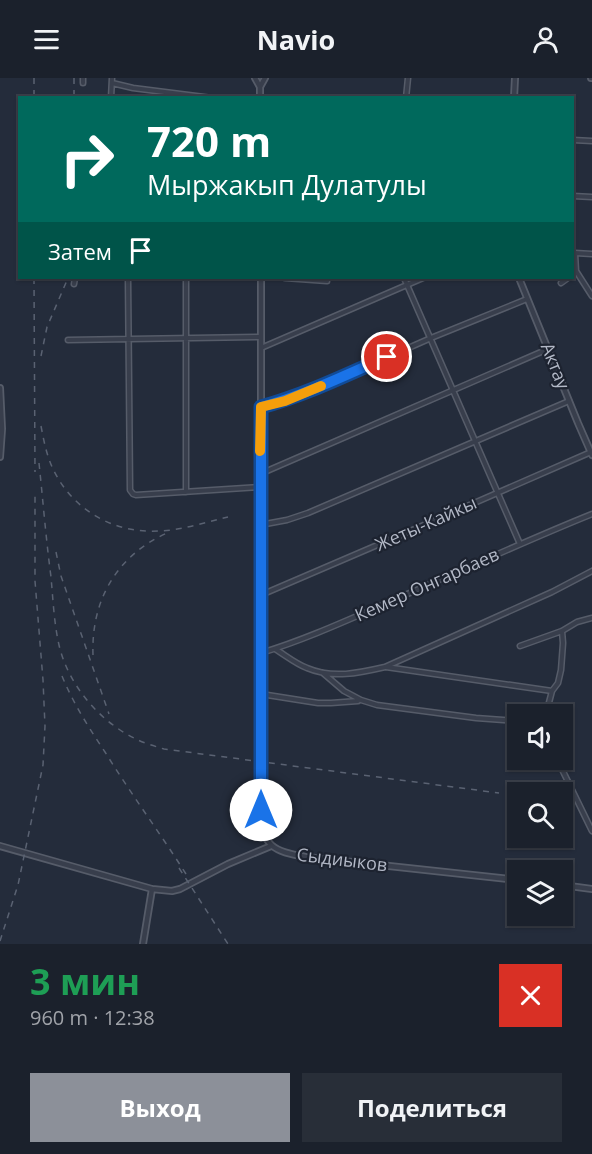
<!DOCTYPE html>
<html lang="ru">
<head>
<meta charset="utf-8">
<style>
  body { margin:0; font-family:"Open Sans",sans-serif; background:#282e38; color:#f1f3f6; height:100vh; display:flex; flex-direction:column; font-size:22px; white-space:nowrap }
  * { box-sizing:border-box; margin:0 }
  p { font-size:20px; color:#a0a3a9 }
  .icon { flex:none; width:33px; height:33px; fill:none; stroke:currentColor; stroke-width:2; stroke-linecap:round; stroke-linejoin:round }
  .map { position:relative; height:866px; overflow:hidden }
  .panel { display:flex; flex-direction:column; background:#1b212c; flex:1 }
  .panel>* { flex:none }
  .hud { position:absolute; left:18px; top:18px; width:556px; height:183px; border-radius:0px; box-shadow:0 2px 4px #0004,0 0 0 2px #393e48; background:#00695c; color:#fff; overflow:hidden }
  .fabs { position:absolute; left:507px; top:626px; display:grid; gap:12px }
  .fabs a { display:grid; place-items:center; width:66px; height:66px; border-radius:0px; background:#1b212c; box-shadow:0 2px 4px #0004,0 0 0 2px #393e48; font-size:30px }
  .pin { position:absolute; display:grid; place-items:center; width:51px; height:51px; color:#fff; margin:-26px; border:3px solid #fff; border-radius:50%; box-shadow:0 2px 6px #0007 }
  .me { position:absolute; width:66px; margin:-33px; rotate:0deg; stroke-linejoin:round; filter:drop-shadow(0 0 4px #0008) }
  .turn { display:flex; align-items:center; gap:21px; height:126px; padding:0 30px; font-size:27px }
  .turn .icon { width:78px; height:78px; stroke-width:2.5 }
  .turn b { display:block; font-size:42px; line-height:51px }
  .then { display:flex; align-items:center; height:57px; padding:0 30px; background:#0003; gap:12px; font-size:22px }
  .round { display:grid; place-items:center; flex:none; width:63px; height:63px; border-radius:0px; background:#282e38 }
  .head { display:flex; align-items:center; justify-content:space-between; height:102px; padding:0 30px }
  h1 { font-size:36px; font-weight:700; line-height:45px; color:#1e9e55 }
  .primary-button { display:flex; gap:12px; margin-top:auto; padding:12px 30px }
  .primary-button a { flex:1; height:69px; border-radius:0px; background:#8c9099; color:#fff; font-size:24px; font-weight:700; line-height:69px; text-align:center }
  .primary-button a+a { background:#282e38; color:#f1f3f6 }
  header { display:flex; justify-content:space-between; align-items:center; height:78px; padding:0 30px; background:#1b212c; font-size:27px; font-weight:700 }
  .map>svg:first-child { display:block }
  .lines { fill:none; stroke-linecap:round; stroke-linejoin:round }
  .minor-casing { stroke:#565c69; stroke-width:7 }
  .tertiary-casing { stroke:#565c69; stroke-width:8 }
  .minor { stroke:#383e4c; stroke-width:4 }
  .tertiary { stroke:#383e4c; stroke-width:4.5 }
  .rail { stroke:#5a6272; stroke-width:1.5; stroke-dasharray:6 6; stroke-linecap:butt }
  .route-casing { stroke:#114b97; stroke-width:15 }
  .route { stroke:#1a73e8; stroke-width:10 }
  .slow { stroke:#f59e0b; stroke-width:10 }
  .labels { text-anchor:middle; stroke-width:4.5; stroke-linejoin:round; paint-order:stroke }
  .street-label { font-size:18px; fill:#b3b9c7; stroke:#1d2330 }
</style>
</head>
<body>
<header><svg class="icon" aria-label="menu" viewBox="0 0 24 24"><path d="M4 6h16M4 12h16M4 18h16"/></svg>Navio<svg class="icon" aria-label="person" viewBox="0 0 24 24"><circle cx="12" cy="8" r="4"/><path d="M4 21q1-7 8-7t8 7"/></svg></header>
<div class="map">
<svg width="592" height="866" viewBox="0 0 592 866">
  <rect width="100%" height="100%" fill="#242c3b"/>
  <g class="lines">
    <defs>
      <path id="minor" d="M83 5V0
        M112 5 133 10 212 20
        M111 20 112 0
        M406 20 408 0
        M573 62 592 63
        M573 118 592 119
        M575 175 576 193 592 218
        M575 175 592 176
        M128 200 130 412 133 416 136 417 260 409
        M186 200V414
        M285 200 327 203
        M404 200 520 466
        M561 205 568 200
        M74 206 75 200
        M68 262 261 259
        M261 270 423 200
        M261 329 285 323 306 315 431 260 527 221
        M260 396 548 271
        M260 447 287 442 308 435 569 323
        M261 517 417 450 591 374
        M520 568 562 553 577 544 592 540
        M275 571C285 577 296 586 307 590 333 601 359 595 385 589L552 514 592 493
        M261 575C307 561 350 541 394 522 460 493 525 463 592 436
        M386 589 552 613
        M323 595 344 613 361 622 377 627 476 640 518 643
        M261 616 318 625H331L358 623
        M546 636 552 613 558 605 561 592 563 565 562 553
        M557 681 592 753"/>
      <path id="tertiary" d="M255 0 260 9
        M591 0H592
        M260 20V9L265 0
        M514 20 515 0
        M261 200V732C262 769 273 773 306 779L518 802
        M519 200 578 345 592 377
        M0 310 2 351 0 379
        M0 768 152 811 172 813 180 811 228 786 271 768
        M562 807 592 811
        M143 866 152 811"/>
    </defs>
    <use href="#minor" class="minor-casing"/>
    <use href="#tertiary" class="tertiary-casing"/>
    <use href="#minor" class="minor"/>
    <use href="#tertiary" class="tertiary"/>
    <path class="rail" d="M34 0V20
      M74 0V20
      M34 200 35 394
      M41 278 47 249 68 200
      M41 348C44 364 47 379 54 393 74 433 115 456 160 453 183 452 206 444 228 439
      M39 385C43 423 46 461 51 499 53 521 54 545 59 567 68 606 98 642 134 660 143 665 154 668 164 671L499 715
      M56 474 61 498 109 636
      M93 577C91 523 116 478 167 455
      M62 598C73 625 89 650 105 674 131 716 160 755 186 796
      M179 790 228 866
      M0 863 18 807 43 687 45 648 43 602 35 503V415"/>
  </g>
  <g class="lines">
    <defs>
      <path id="route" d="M261 732V329C305 317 346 297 387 279"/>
    </defs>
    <use href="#route" class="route-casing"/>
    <use href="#route" class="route"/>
    <path class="slow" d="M260 373 261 329 285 323 321 308"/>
  </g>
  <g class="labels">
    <g class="street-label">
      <text transform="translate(555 288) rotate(68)" y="6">Актау</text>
      <text transform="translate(426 446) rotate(-24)" y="6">Жеты-Кайкы</text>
      <text transform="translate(427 507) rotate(-24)" y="6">Кемер Онгарбаев</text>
      <text transform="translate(342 782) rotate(7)" y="6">Сыдиыков</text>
    </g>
  </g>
</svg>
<div class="fabs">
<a><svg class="icon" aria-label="sound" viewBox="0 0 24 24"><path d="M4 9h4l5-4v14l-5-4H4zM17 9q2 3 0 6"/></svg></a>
<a><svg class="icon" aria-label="search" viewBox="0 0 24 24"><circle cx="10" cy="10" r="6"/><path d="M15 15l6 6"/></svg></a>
<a><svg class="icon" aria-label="layers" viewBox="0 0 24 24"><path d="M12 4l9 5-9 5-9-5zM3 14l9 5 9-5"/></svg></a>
</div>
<div class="pin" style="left:387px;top:279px;background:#d93025"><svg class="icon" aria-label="arrive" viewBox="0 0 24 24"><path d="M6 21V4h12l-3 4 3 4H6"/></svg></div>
<svg class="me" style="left:261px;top:732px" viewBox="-20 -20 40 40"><circle r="19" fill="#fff"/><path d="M0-13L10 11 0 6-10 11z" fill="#1a73e8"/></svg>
<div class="hud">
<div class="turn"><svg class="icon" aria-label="right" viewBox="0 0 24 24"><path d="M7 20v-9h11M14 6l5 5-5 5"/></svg><div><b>720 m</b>Мыржакып Дулатулы</div></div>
<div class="then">Затем<svg class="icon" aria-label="arrive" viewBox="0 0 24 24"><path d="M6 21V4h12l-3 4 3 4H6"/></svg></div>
</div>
</div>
<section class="panel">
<div class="head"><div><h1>3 мин</h1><p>960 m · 12:38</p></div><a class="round" style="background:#d93025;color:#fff"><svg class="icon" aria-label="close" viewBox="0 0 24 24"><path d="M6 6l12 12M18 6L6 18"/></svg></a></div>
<div class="primary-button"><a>Выход</a><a>Поделиться</a></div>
</section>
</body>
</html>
